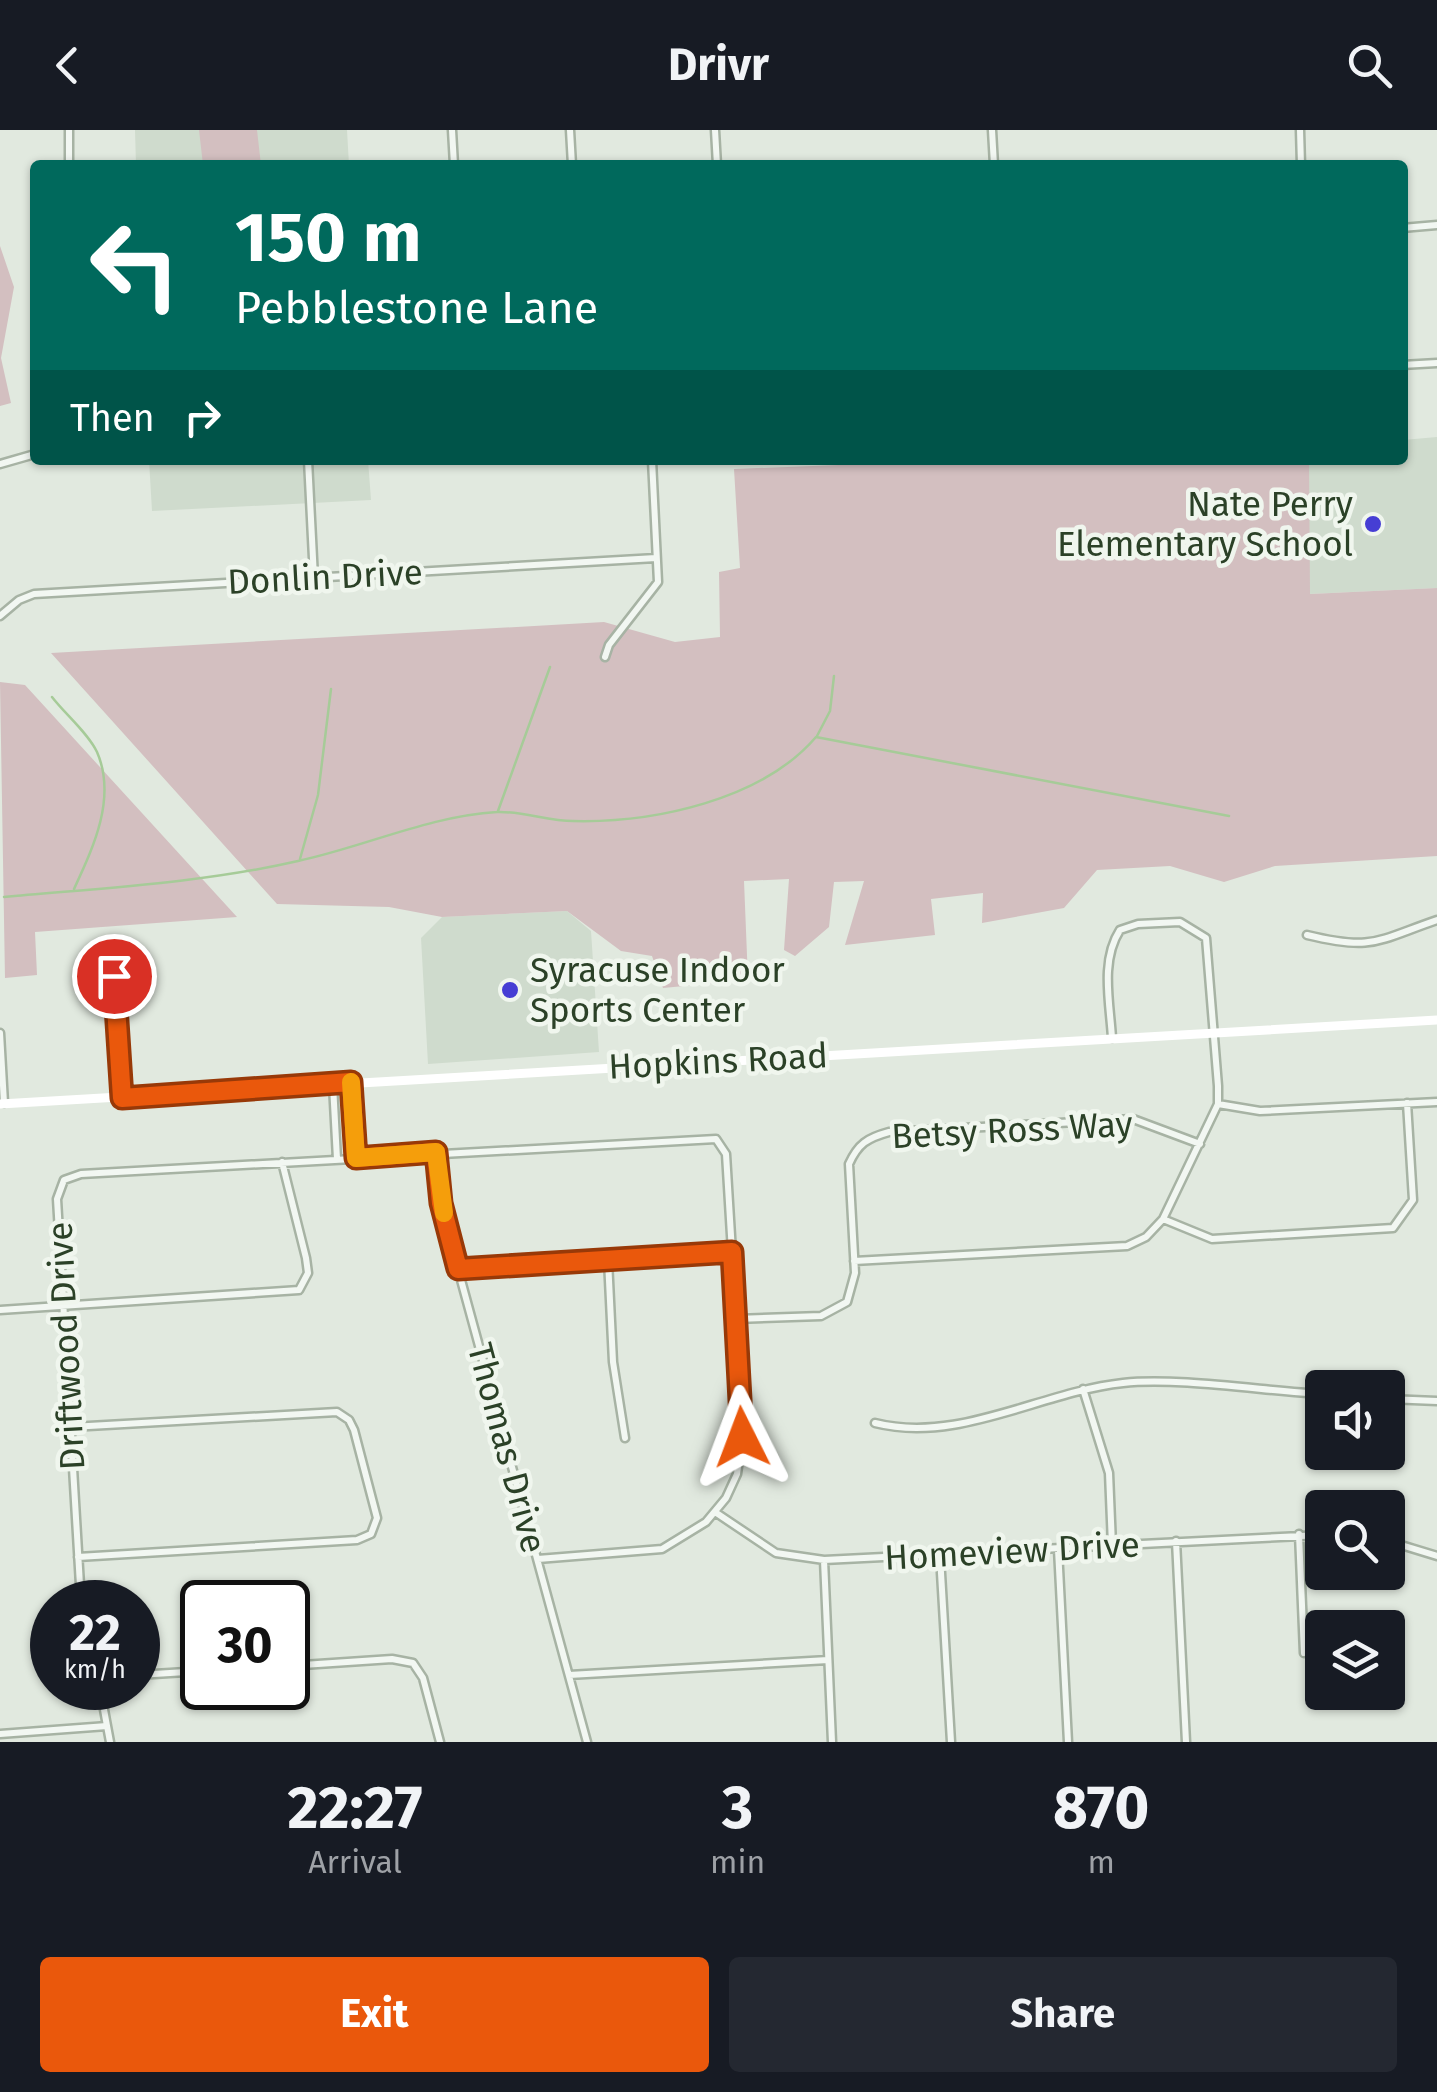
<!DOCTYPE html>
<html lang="en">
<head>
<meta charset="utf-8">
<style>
  body { margin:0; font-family:"Fira Sans",sans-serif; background:#242831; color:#f1f3f6; height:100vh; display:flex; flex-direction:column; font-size:38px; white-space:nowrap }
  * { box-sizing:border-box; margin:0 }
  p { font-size:32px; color:#9ea1a6 }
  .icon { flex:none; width:55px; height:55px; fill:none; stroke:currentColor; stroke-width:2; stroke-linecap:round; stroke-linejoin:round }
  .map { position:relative; height:1612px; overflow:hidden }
  .panel { display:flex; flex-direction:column; background:#171b24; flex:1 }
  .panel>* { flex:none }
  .banner { position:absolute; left:30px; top:30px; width:1378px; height:305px; border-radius:10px; box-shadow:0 2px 8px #0004; background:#00695c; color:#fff; overflow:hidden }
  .fabs { position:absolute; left:1305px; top:1240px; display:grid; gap:20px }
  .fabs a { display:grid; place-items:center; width:100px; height:100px; border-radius:10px; background:#171b24; box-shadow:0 2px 8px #0004; font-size:50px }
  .speed { position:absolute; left:30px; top:1450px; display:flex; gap:20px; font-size:50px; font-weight:700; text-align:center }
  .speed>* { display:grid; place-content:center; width:130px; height:130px; border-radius:50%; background:#171b24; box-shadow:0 2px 8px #0004; line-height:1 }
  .speed small { font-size:25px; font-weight:400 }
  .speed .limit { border:5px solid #111; border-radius:15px; background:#fff; color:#111 }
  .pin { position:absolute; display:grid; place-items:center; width:85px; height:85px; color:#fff; margin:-42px; border:5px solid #fff; border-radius:50%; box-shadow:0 2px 10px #0007 }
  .me { position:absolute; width:110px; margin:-55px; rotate:357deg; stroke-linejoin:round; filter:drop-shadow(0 0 8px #0008) }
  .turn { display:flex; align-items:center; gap:35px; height:210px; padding:0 40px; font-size:45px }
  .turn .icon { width:130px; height:130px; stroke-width:2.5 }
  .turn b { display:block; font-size:70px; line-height:85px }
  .then { display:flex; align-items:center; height:95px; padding:0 40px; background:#0003; gap:20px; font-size:38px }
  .eta { display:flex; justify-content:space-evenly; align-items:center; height:170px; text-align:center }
  .eta b { font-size:60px; font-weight:700; line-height:70px }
  .primary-button { display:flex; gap:20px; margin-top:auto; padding:20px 40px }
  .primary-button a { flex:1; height:115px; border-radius:10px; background:#ea580c; color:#fff; font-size:40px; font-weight:700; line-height:115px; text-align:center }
  .primary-button a+a { background:#242831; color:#f1f3f6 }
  header { display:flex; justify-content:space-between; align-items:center; height:130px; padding:0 40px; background:#171b24; font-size:45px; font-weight:700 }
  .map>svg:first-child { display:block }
  .built { fill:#cfdbcd }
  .green { fill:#d3bfc0 }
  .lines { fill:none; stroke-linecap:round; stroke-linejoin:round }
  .stream { stroke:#a6cb98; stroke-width:2.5 }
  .street-casing { stroke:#a7b3a4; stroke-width:11 }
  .street { stroke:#f2f7f2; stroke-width:6 }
  .secondary { stroke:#fff; stroke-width:9 }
  .route-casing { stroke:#983908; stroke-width:25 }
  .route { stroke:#ea580c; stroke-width:18 }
  .slow { stroke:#f59e0b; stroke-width:18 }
  .poi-dot { fill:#463ed4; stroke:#f0f6ee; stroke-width:4 }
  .labels { text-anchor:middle; stroke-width:9; stroke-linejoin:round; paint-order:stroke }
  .poi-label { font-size:35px; fill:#2b4127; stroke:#f0f6ee; text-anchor:end }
  .street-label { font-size:35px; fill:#2b4127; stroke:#f0f6ee }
</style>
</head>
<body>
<header><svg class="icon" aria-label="back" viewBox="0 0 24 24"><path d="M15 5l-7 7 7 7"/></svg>Drivr<svg class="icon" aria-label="search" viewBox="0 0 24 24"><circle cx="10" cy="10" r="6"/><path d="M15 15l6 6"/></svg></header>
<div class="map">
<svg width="1437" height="1612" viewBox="0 0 1437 1612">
  <rect width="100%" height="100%" fill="#e1e9df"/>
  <path class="built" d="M135 0H347L349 35H136Z
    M1437 307V458L1309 464V330H1402L1403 310Z
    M149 330H368L371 370 152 381Z
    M567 781 591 801 599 922 428 934 421 808 442 787Z"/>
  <path class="green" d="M199 0H257L261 35H203Z
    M0 116 14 157 1 228 11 273 0 276Z
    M965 330H1309L1310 464 1437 458V726L1275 736 1224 752 1170 736 1097 740 1064 778 982 793 983 763 931 769 935 805 845 815 864 751 834 752 829 797 795 826 784 820 789 749 744 751 748 850 663 858 652 826 621 821 567 781 442 787 389 777 277 774 51 523 604 492 675 512 720 507 719 442 740 438 734 339Z
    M0 552 25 555 237 787 35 802 37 845 5 848Z"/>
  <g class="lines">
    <path class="stream" d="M52 567C65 584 88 603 97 622 117 668 93 718 74 759
      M817 606 830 581 834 546
      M498 681 550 537
      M300 729 318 665 331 559
      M4 767C102 758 202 753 298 731 364 717 429 686 497 682 522 681 548 691 573 691 654 693 762 670 816 607L1229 686"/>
    <defs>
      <path id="street" d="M452 0 454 35
        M570 0 572 35
        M715 0 717 35
        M992 0 994 35
        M1300 0 1301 35
        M69 35V0
        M1402 98 1437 95
        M1402 235 1437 233
        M308 330 314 448
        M0 334 35 324
        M0 486 19 470 34 464 656 428
        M605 527 609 515 658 452 652 330
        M1307 805C1373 821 1376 811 1437 790
        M102 824 114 846 122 967
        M0 903 4 973
        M351 954 356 1028
        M333 955 337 1029
        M1218 974 1260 981 1437 972
        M436 1023 441 1073 458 1139 587 1612
        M1163 1089 1212 1109 1393 1098 1413 1070 1407 973
        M608 1130 613 1232 625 1308
        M854 1131 1127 1116 1146 1107 1163 1089 1218 974V956L1206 808 1180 792 1138 794 1120 800C1100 831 1110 873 1112 908
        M458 1139 732 1122
        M0 1180 299 1160 308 1143 306 1128 282 1032
        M736 1189 821 1186 847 1172 855 1143 849 1034C858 1014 867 1008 889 1002L1133 989 1200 1014
        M1083 1259 1109 1343 1112 1415
        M1388 1269 1437 1271
        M875 1293C959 1314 1040 1262 1123 1253 1178 1247 1265 1261 1322 1264
        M71 1297 337 1282 349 1290 354 1300 377 1388 371 1404 357 1410 78 1427
        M715 1382 776 1423 824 1430 1322 1405
        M1299 1404 1304 1523
        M1176 1411 1186 1612
        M1388 1411 1437 1426
        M1058 1419 1068 1612
        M940 1426 951 1612
        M824 1430 832 1612
        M81 1472 57 1069 64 1050 81 1044 716 1009 726 1024 732 1122 742 1307 737 1344 726 1368 706 1392 662 1419 538 1429
        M288 1536 392 1529 413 1533 423 1548 440 1612
        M138 1545 202 1541
        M569 1545 828 1530
        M100 1558 110 1612
        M0 1604 107 1596"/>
    </defs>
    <use href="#street" class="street-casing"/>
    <use href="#street" class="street"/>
    <path class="secondary" d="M0 974 1437 890"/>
  </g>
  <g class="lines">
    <defs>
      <path id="route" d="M114 846 122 968 351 952 356 1028 436 1022 441 1073 458 1139 732 1122 742 1307"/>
    </defs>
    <use href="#route" class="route-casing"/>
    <use href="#route" class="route"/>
    <path class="slow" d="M351 952 356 1028 436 1022 444 1083"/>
  </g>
  <g class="poi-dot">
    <circle cx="1373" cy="394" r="10"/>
    <circle cx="510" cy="860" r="10"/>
  </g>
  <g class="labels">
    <g class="poi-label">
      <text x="1353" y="386">Nate Perry<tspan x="1353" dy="40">Elementary School</tspan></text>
      <text x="530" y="852" text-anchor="start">Syracuse Indoor<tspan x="530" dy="40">Sports Center</tspan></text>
    </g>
    <g class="street-label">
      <text transform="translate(325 447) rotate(-3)" y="12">Donlin Drive</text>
      <text transform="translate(718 931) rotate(-3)" y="12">Hopkins Road</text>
      <text transform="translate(1012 1000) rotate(-3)" y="12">Betsy Ross Way</text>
      <text transform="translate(66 1216) rotate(-93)" y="12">Driftwood Drive</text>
      <text transform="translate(507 1318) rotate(75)" y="12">Thomas Drive</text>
      <text transform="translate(1012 1421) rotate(-3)" y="12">Homeview Drive</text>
    </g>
  </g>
</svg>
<div class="fabs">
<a><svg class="icon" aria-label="sound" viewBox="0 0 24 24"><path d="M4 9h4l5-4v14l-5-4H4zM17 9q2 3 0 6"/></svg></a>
<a><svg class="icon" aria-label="search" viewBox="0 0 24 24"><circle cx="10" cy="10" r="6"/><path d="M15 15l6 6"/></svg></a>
<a><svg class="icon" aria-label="layers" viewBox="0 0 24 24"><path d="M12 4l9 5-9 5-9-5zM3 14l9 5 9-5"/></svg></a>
</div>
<div class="speed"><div>22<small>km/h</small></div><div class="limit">30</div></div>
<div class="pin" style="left:114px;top:846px;background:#d93025"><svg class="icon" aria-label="arrive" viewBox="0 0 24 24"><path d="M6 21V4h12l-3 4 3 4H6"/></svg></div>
<svg class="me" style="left:742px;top:1307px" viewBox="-20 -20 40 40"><path d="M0-17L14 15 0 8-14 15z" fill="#ea580c" stroke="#fff" stroke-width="4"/></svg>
<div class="banner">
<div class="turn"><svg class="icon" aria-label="left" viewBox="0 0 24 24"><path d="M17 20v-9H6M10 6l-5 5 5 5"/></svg><div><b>150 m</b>Pebblestone Lane</div></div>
<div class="then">Then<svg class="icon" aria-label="right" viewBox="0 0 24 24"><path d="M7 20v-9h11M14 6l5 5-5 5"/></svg></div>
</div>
</div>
<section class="panel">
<div class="eta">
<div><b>22:27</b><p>Arrival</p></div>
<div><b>3</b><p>min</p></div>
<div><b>870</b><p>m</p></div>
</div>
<div class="primary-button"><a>Exit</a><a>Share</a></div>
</section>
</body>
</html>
